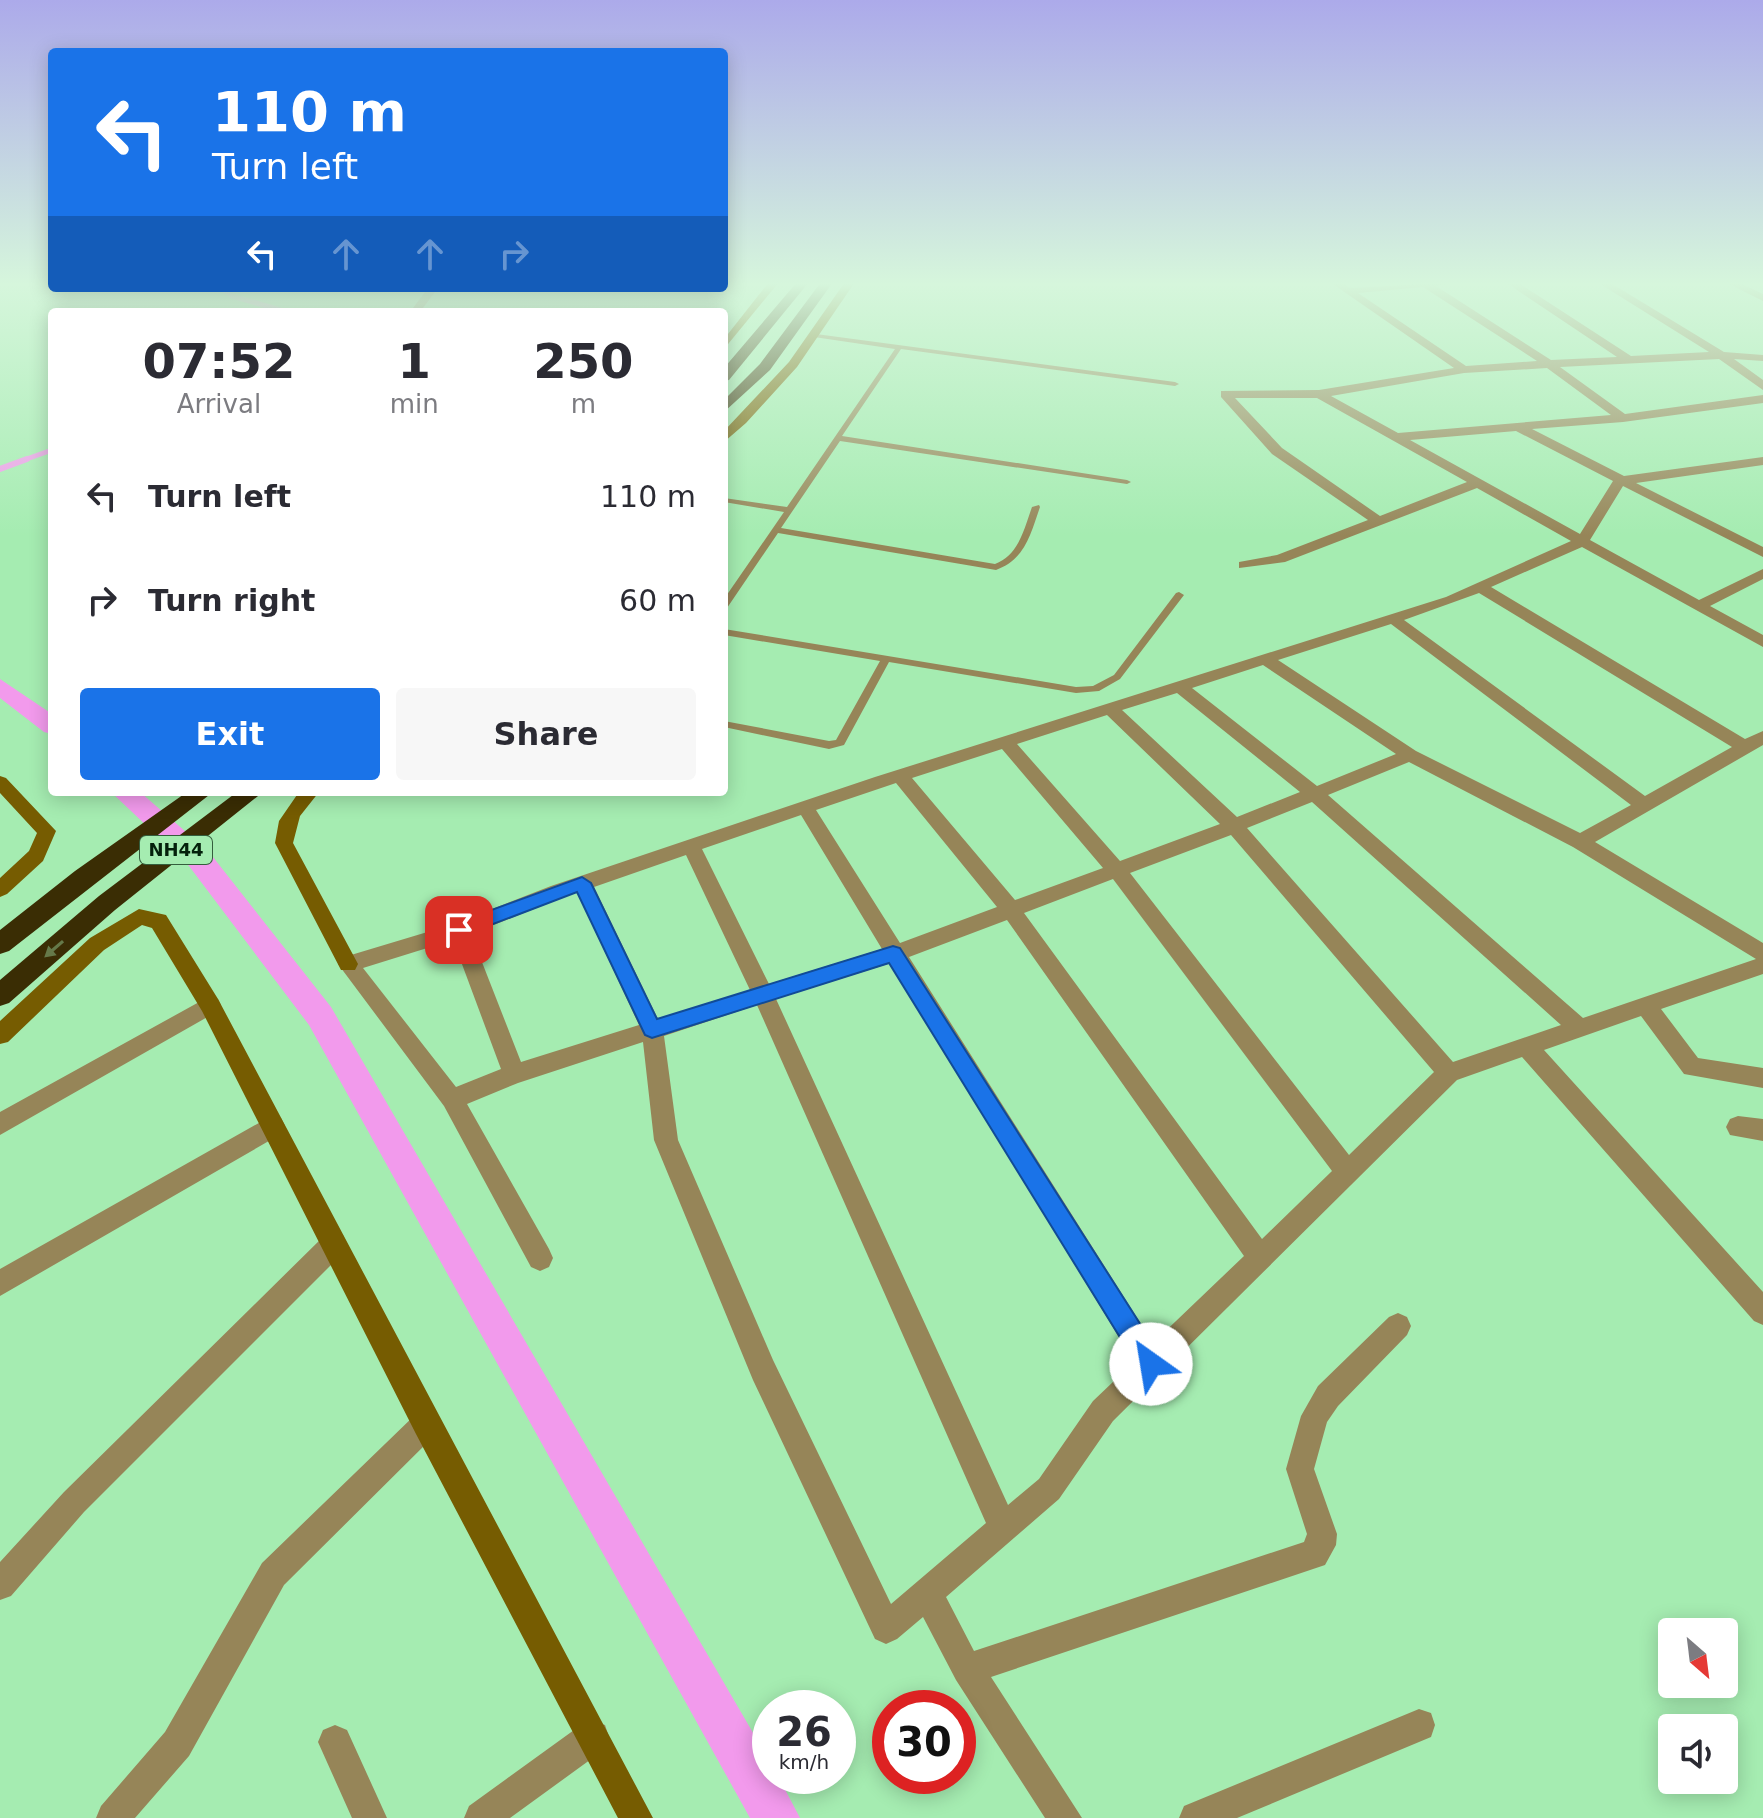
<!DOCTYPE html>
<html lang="en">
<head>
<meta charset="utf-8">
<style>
  body { margin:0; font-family:"DejaVu Sans",sans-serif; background:#f7f7f7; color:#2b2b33; height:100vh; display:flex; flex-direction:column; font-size:30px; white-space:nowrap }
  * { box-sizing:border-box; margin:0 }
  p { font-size:26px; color:#7c7c81 }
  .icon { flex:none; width:44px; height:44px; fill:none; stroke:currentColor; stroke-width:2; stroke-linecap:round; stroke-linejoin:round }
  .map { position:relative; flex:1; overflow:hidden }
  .drawer { position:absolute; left:48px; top:308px; width:680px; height:488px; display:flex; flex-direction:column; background:#fff; border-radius:8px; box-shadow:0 4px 20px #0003 }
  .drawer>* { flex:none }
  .guide { position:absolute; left:48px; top:48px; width:680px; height:244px; border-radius:8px; box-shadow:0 4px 20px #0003; background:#1a73e8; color:#fff; overflow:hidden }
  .needle { width:52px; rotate:152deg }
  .fabs { position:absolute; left:1658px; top:1618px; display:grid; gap:16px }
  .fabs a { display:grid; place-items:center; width:80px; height:80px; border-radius:8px; background:#fff; box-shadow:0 4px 20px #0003; font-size:40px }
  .speed { position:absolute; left:752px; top:1690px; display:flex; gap:16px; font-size:40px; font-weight:700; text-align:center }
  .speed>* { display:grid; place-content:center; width:104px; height:104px; border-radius:50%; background:#fff; box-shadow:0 4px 20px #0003; line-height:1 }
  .speed small { font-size:20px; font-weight:400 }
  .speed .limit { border:12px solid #d22; background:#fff; color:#111 }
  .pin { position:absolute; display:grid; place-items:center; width:68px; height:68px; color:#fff; margin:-34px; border-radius:16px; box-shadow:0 4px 12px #0006 }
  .me { position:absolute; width:88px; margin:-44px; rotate:328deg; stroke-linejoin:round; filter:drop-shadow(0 0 6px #0008) }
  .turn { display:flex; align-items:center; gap:28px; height:168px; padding:0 32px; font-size:36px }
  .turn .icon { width:104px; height:104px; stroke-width:2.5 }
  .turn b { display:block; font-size:56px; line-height:68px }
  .lanes { display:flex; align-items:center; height:76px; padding:0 32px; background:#0003; justify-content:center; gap:40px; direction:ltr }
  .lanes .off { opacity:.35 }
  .eta { display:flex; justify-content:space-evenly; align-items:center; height:136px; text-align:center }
  .eta b { font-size:48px; font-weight:700; line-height:56px }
  .button { display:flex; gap:16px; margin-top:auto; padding:16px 32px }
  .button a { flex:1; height:92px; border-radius:8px; background:#1a73e8; color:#fff; font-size:32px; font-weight:700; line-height:92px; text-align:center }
  .button a+a { background:#f7f7f7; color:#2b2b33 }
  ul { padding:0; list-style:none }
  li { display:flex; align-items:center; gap:24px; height:104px; padding:0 32px }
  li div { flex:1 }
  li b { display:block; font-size:30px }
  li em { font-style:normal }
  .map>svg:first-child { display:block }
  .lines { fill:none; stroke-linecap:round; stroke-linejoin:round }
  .stream-far1 { stroke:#f29aec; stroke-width:5 }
  .stream { stroke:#f29aec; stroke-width:6 }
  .canal { fill:#f29aec; fill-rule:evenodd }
  .lane { fill:#968558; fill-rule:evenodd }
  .street { fill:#968558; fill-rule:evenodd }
  .secondary { fill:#765c01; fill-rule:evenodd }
  .highway { fill:#3a2d04; fill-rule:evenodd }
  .oneway { fill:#657949 }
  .route { fill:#1a73e8; stroke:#114b97; stroke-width:2 }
  .labels { text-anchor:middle; stroke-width:6; stroke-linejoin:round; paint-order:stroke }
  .shield { fill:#a5ecb1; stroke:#345e3d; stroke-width:2 }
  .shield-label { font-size:18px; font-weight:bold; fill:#04210b }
</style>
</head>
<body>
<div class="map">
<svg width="1763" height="1818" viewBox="0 0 1763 1818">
  <rect width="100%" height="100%" fill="#a5ecb1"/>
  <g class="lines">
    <path class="stream-far1" d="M221 288 232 296 287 312
      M21 461 52 450"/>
    <path class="stream" d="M0 469 27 459"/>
    <path class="canal" d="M0 679 52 714V734L44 732 0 698Z
      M111 792H140L209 852 331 1007 770 1762V1776H778L800 1818H750L309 1025 189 866Z"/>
    <path class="lane" d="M816 334 1175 382 1179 384 1175 386 901 349 842 436 1127 480 1131 482 1127 484 840 441 781 528 995 564C1019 555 1024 529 1032 507L1039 505 1040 507C1031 533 1025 560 996 570L778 533 727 608 724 609V599L784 512 724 502V498L787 507 895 349 814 337 813 336Z
      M1179 592 1184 595 1120 679 1099 691 1076 693 889 662 844 745 829 749 724 727V721L829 741 836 740 880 661 724 635V629L1076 687 1093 686 1114 675 1176 593Z"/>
    <path class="street" d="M1330 282H1341L1350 288 1457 282 1436 286 1551 360 1617 357 1505 282H1517L1631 356 1709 352 1597 282H1609L1724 352 1763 355V361L1734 359 1763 380V390L1719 359 1560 367 1625 414 1763 395V403L1623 422 1532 429 1624 476 1763 457V465L1636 483 1763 547V557L1623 486 1590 540 1699 600 1763 569V579L1710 606 1763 635V647L1582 547 1491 587 1745 739 1763 731V745L1595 842 1763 943V974L1661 1009 1698 1058 1763 1068V1088L1684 1074 1641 1016 1544 1050 1763 1292V1325L1754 1321 1522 1057 1457 1080 1113 1421 1059 1499 946 1597 974 1651 1304 1542 1307 1534 1286 1469 1301 1416 1318 1386 1389 1317 1398 1313 1407 1317 1411 1326 1407 1335 1338 1406 1327 1422 1314 1469 1337 1534 1336 1545 1325 1565 991 1677 1082 1818H1045L956 1680 923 1617 897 1639 886 1644 875 1639 753 1380 654 1140 643 1042 518 1083 467 1104 549 1249 553 1258 549 1267 540 1271 531 1267 444 1106 338 964 341 958 454 924 551 886 875 777 1446 597 1571 541 1477 488 1285 562 1239 568V562L1277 555 1368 520 1272 454 1221 397V391L1319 390 1454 368ZM1423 287 1537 361 1466 366 1358 293ZM1547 368 1611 415 1398 433 1331 396 1464 373ZM1235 398H1317L1467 482 1380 516 1282 448ZM1516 431 1613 481 1580 534 1410 440ZM1479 593 1732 747 1645 796 1404 620ZM1391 624 1631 805 1580 833 1416 751 1278 660ZM1263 665 1396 754 1317 786 1192 688ZM1177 693 1300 792 1237 817 1122 710ZM1107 715 1220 824 1120 861 1017 744ZM1002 749 1103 868 1015 900 912 778ZM1409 762 1573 847 1756 959 1583 1018 1328 795ZM896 783 997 907 900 943 816 810ZM1312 802 1561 1025 1453 1062 1247 828ZM801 815 882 949 769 984 702 849ZM1231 835 1434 1072 1349 1155 1130 873ZM686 855 750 990 658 1019 594 887ZM1113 879 1332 1171 1262 1239 1024 913ZM577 892 639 1025 521 1062 471 934ZM1007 920 1244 1256 1153 1343 909 957ZM453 940 501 1069 456 1087 363 968ZM891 963 1134 1362 1093 1401 1039 1479 1008 1505 776 999ZM757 1005 986 1523 891 1604 773 1360 678 1140 664 1036Z
      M1725 282H1738L1763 294V301Z
      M428 288H438L420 312H410Z
      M210 996 218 999 221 1005 218 1011 0 1135V1112Z
      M273 1115 281 1118 285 1126 281 1134 0 1296V1269Z
      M1738 1116 1763 1119V1141L1730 1135 1726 1127 1730 1119Z
      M334 1232 343 1235 347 1244 343 1253 84 1512 11 1596 0 1600V1562L64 1492 325 1235Z
      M426 1410 436 1414 440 1424 436 1434 284 1585 189 1756 135 1818H96L101 1806 165 1732 262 1563 416 1414Z
      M1419 1709 1431 1713 1435 1725 1431 1737 1237 1818H1179L1184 1806Z
      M593 1721 605 1725 609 1737 605 1749 510 1818H464L469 1806 581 1725Z
      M335 1725 347 1730 387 1818H352L318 1742 323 1730Z"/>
    <path class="secondary" d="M769 282H779L724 349V339Z
      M845 282H855L797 367 746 423 724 442V431L789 362Z
      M0 776 6 778 56 831 43 861 7 894 0 897V878L29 851 37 833 0 793Z
      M299 792H319L300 816 293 843 358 964 355 970H341L275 843 279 821Z
      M139 909 166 915 218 999 653 1818H618L416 1434 202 1011 152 928 142 925 104 950 8 1042 0 1044V1021L90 938Z"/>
    <path class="highway" d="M797 282H809L729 380 724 381V368Z
      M821 282H833L770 370 724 412V400L760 364Z
      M187 792H213L9 951 0 954V930L75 871Z
      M237 792H263L115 910 9 1003 0 1006V980L99 896Z"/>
  </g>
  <defs><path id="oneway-solid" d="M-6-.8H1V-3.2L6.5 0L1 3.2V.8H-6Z" transform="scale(2)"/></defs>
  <use class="oneway" href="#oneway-solid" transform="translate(54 949) rotate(139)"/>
  <linearGradient id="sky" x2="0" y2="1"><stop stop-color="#acaaea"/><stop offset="0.53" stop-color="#d6f6dc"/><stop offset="1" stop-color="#d6f6dc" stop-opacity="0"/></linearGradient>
  <rect width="1763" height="536" fill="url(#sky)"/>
  <path class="route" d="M582 877 591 883 657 1019 893 946 900 948 1160 1355 1164 1364 1160 1373 1151 1377 1142 1373 889 963 652 1038 645 1035 577 892 459 937 450 930 453 924Z"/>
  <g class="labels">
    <rect class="shield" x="140" y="836" width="72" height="28" rx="6"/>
    <g class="shield-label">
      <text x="176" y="856">NH44</text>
    </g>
  </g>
</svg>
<div class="fabs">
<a><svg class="needle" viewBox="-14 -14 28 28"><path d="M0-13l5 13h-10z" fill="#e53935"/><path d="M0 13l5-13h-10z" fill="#7c7c81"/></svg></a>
<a><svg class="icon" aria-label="sound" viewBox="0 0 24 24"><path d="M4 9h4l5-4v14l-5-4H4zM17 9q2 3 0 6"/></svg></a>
</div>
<div class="speed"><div>26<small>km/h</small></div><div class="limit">30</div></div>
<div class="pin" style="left:459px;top:930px;background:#d93025"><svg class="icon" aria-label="arrive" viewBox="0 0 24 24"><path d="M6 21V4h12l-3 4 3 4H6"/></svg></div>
<svg class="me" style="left:1151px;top:1364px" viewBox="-20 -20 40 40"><circle r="19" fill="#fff"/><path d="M0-13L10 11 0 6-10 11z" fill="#1a73e8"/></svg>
<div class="guide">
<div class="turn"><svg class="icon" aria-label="left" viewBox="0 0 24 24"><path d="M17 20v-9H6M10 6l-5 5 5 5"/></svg><div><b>110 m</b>Turn left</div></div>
<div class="lanes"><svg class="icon" aria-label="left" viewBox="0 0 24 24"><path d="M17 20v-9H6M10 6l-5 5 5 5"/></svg><svg class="icon off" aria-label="ahead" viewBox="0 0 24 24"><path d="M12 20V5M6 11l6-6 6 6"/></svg><svg class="icon off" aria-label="ahead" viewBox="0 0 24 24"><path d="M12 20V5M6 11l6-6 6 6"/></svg><svg class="icon off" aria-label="right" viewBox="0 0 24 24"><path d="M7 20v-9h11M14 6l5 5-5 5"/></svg></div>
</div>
<section class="drawer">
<div class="eta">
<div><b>07:52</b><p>Arrival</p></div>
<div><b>1</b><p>min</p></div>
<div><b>250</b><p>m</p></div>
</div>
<ul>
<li><svg class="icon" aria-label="left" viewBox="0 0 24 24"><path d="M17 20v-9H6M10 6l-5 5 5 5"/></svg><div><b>Turn left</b></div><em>110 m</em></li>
<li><svg class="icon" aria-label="right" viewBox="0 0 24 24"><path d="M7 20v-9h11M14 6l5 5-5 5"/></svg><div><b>Turn right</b></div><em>60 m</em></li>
</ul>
<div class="button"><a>Exit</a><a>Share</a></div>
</section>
</div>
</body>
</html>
